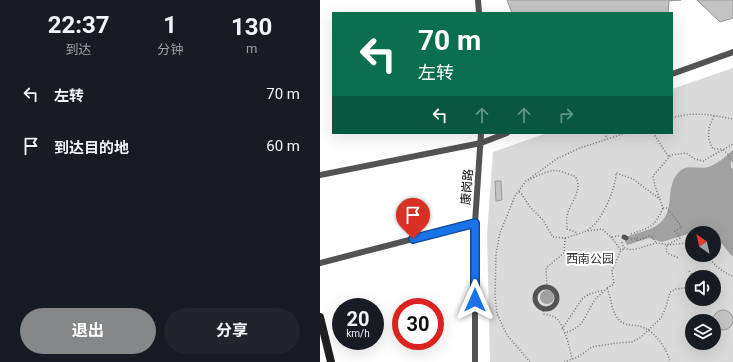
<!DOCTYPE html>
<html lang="zh">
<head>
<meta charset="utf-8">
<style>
  body { margin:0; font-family:Roboto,"Noto Sans SC",sans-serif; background:#20242c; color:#f1f3f6; height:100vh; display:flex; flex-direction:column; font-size:15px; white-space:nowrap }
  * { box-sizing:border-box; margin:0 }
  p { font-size:13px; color:#9ea1a6 }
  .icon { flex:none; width:22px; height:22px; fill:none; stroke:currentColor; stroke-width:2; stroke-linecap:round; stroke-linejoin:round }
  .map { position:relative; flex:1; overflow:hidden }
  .side { display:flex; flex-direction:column; background:#171b24; width:320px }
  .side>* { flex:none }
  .top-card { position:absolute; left:12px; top:12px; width:341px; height:122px; border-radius:0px; box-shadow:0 4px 16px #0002; background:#0b6e4f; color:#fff; overflow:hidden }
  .needle { width:26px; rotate:326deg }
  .buttons { position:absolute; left:365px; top:226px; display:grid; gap:8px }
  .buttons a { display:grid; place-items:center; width:36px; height:36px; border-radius:50%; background:#171b24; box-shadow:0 4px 16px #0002; font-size:20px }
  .speed { position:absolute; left:12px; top:298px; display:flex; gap:8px; font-size:20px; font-weight:700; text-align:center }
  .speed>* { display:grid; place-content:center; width:52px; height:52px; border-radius:50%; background:#171b24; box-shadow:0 4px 16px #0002; line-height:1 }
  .speed small { font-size:10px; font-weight:400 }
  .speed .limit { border:6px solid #d22; background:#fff; color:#111 }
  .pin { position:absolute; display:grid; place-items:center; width:34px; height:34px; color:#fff; margin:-41px -17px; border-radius:50% 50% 50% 0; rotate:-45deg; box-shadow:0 0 4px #0007 }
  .pin .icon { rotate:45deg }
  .me { position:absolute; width:44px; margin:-22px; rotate:0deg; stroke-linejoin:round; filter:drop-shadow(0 0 3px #0008) }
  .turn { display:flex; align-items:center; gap:14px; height:84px; padding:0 20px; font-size:18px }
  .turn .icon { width:52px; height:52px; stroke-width:2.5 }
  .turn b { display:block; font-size:28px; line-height:34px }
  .lanes { display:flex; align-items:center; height:38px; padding:0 20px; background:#0003; justify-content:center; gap:20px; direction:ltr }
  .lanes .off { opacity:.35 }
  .eta { display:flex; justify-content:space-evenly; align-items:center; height:68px; text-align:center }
  .eta b { font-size:24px; font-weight:700; line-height:28px }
  .cta { display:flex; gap:8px; margin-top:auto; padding:8px 20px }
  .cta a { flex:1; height:46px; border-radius:24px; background:#858687; color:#fff; font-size:16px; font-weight:700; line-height:46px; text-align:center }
  .cta a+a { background:#20242c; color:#f1f3f6 }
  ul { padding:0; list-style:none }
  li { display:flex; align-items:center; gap:12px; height:52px; padding:0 20px }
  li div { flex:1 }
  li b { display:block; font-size:15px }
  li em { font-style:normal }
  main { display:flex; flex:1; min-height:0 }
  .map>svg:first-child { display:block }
  .green { fill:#dadada; fill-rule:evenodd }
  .water { fill:#a1a1a1 }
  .building { fill:#c3c3c3; stroke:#979797 }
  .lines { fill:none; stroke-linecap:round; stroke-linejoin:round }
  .path { stroke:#757575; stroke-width:1.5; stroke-dasharray:1 2; stroke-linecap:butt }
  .pedestrian { stroke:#535353; stroke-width:5 }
  .minor { stroke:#535353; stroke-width:6 }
  .secondary { stroke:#202020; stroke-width:8 }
  .route-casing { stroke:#114b97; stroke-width:10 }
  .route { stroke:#1a73e8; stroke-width:7 }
  .labels { text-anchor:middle; stroke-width:4; stroke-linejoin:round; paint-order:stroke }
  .street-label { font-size:12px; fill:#000; stroke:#fff }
  .park-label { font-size:12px; fill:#313131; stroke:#fff }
</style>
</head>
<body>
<main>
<section class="side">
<div class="eta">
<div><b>22:37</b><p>到达</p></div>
<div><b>1</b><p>分钟</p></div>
<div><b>130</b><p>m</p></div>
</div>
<ul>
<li><svg class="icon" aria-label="left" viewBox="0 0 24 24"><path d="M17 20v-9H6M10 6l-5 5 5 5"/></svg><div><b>左转</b></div><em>70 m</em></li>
<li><svg class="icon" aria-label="arrive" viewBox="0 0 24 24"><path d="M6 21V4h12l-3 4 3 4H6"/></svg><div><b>到达目的地</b></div><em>60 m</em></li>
</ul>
<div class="cta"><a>退出</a><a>分享</a></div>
</section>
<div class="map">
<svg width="413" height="362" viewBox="0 0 413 362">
  <rect width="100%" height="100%" fill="#fff"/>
  <path class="green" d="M413 68V362H170L167 234 173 152 227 133H352V89ZM372 233H394V255H372ZM372 277H394V299H372ZM372 321H394V343H372Z"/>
  <path class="water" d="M413 150V159L411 162V168L413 169V256L411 255 402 244 394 239V233H371L342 242 329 238 307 245 305 241 307 237C316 233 328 231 336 226 358 212 343 188 359 172 367 163 378 170 388 167 397 165 406 156 413 150Z
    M220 297a7 7 0 1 1 14 0a7 7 0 1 1-14 0Z"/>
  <path class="building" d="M187 0H361L349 1 348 13H192Z
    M377 0H413V18L400 22Z
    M175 181H181L182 200 176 201Z
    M393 320a10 10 0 1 1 20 0a10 10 0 1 1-20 0Z"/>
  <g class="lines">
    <path class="path" d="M394 116C388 127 386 137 393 149H402L409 155V158L413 161
      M352 118C373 111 392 115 413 119
      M285 133 287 139
      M333 133 349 157
      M208 180C218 176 229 169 239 171 244 172 250 175 255 176 264 190 250 202 247 216 246 220 247 225 247 229L258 233
      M199 192 201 193 210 207 223 220 233 237 245 238 244 253 226 268 227 287
      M268 231 282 229 291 237 299 236
      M311 234C330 227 334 228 343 208
      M291 237 301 250 304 249
      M245 238C252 236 259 234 266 231 281 224 296 189 296 173L313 179 341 200
      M311 239 318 238 316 241 329 236 332 237 336 243
      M302 242C303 258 328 244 337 243 340 243 344 244 347 245L346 251 349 254 359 258
      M372 244 367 243 347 245 360 238 355 231 362 227 347 208H343L335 186 333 176 351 155 366 153 375 159 383 161 413 144
      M386 255C394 264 401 272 413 276
      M369 271 373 277
      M287 288 294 284 292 271 301 250
      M389 299 392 303
      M222 308 224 314C229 315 235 316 238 320 245 328 250 349 252 359
      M242 329 262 299 269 294 284 290
      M244 333C266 327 264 315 275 300 278 296 283 292 287 289 292 299 291 311 299 320 306 327 314 324 322 327 336 332 347 349 350 362
      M210 362 187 335 177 314 175 296 176 254 180 233 195 196 206 181 238 158 260 148 306 133
      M244 362 258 357 272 347 296 343 312 342 321 337 341 318 346 307 350 292 356 289 372 287"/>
    <path class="pedestrian" d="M304 237 306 238
      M215 298a11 11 0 1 1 22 0a11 11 0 1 1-22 0Z"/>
    <path class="minor" d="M158 0 159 13
      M352 74 413 52
      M0 175 161 143 187 133
      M0 263 155 223
      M155 362V223L161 133"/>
    <path class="secondary" d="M0 317 11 362"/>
  </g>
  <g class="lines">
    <defs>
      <path id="route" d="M93 239 155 223V300"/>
    </defs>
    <use href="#route" class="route-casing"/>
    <use href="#route" class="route"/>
  </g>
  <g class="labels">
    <g class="street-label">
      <text transform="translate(147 187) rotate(-85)" y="4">康岗路</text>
    </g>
    <g class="park-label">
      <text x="270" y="263">西南公园</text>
    </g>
  </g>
</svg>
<div class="buttons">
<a><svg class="needle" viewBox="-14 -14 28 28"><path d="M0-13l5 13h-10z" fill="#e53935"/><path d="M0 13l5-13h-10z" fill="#9ea1a6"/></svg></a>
<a><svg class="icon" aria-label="sound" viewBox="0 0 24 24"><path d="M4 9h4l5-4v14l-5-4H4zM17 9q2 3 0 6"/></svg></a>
<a><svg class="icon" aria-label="layers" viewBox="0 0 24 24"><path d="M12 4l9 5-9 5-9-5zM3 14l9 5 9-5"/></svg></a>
</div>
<div class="speed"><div>20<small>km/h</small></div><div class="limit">30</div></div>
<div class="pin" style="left:93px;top:239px;background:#d93025"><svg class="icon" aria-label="arrive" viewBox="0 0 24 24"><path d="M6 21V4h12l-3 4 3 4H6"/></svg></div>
<svg class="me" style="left:155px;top:300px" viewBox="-20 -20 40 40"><path d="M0-17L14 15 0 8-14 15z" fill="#1a73e8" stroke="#fff" stroke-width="4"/></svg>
<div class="top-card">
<div class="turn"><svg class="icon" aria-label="left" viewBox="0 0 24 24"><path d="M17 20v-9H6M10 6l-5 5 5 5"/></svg><div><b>70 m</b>左转</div></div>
<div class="lanes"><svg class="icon" aria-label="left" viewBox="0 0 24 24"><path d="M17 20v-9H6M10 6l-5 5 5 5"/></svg><svg class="icon off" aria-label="ahead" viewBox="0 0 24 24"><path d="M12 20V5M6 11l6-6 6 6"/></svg><svg class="icon off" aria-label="ahead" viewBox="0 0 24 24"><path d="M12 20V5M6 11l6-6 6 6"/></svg><svg class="icon off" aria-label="right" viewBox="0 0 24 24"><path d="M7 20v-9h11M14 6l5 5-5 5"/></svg></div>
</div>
</div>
</main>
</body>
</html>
